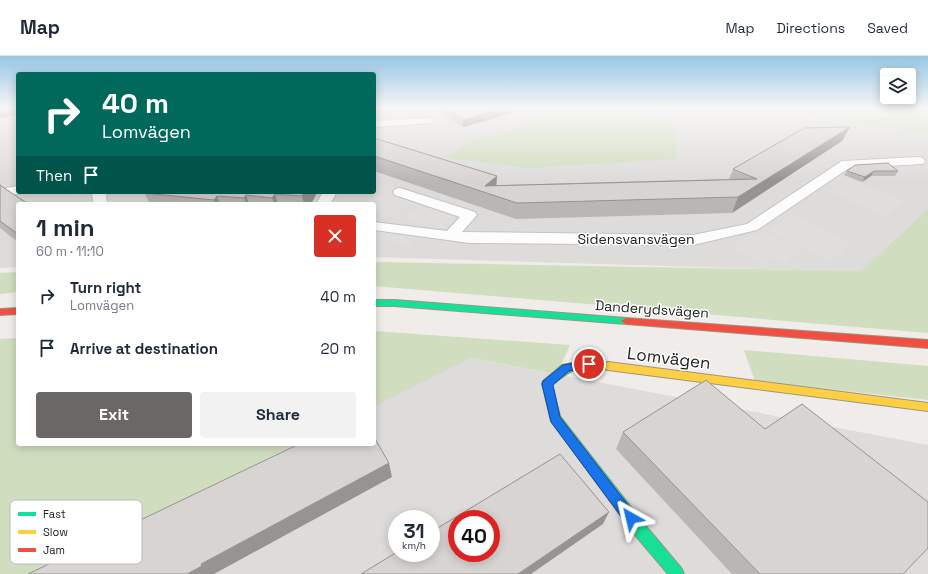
<!DOCTYPE html>
<html lang="en">
<head>
<meta charset="utf-8">
<style>
  body { margin:0; font-family:"Space Grotesk",sans-serif; background:#f2f2f3; color:#1f2937; height:100vh; display:flex; flex-direction:column; font-size:15px; white-space:nowrap }
  * { box-sizing:border-box; margin:0 }
  p { font-size:13px; color:#747a83 }
  .icon { flex:none; width:22px; height:22px; fill:none; stroke:currentColor; stroke-width:2; stroke-linecap:round; stroke-linejoin:round }
  .map { position:relative; flex:1; overflow:hidden }
  .sheet { position:absolute; left:16px; top:146px; width:360px; height:244px; display:flex; flex-direction:column; background:#fff; border-radius:4px; box-shadow:0 2px 10px #0003 }
  .sheet>* { flex:none }
  .top-card { position:absolute; left:16px; top:16px; width:360px; height:122px; border-radius:4px; box-shadow:0 2px 10px #0003; background:#00695c; color:#fff; overflow:hidden }
  .controls { position:absolute; left:880px; top:12px; display:grid; gap:8px }
  .controls a { display:grid; place-items:center; width:36px; height:36px; border-radius:4px; background:#fff; box-shadow:0 2px 10px #0003; font-size:20px }
  .speed { position:absolute; left:388px; top:454px; display:flex; gap:8px; font-size:20px; font-weight:700; text-align:center }
  .speed>* { display:grid; place-content:center; width:52px; height:52px; border-radius:50%; background:#fff; box-shadow:0 2px 10px #0003; line-height:1 }
  .speed small { font-size:10px; font-weight:400 }
  .speed .limit { border:6px solid #d22; background:#fff; color:#111 }
  .pin { position:absolute; display:grid; place-items:center; width:34px; height:34px; color:#fff; margin:-17px; border:2px solid #fff; border-radius:50%; box-shadow:0 1px 4px #0007 }
  .me { position:absolute; width:44px; margin:-22px; rotate:323deg; stroke-linejoin:round; filter:drop-shadow(0 0 3px #0008) }
  .turn { display:flex; align-items:center; gap:14px; height:84px; padding:0 20px; font-size:18px }
  .turn .icon { width:52px; height:52px; stroke-width:2.5 }
  .turn b { display:block; font-size:28px; line-height:34px }
  .then { display:flex; align-items:center; height:38px; padding:0 20px; background:#0003; gap:8px; font-size:15px }
  .round { display:grid; place-items:center; flex:none; width:42px; height:42px; border-radius:4px; background:#f2f2f3 }
  .head { display:flex; align-items:center; justify-content:space-between; height:68px; padding:0 20px }
  h1 { font-size:24px; font-weight:700; line-height:30px }
  .action { display:flex; gap:8px; margin-top:auto; padding:8px 20px }
  .action a { flex:1; height:46px; border-radius:4px; background:#696867; color:#fff; font-size:16px; font-weight:700; line-height:46px; text-align:center }
  .action a+a { background:#f2f2f3; color:#1f2937 }
  ul { padding:0; list-style:none }
  li { display:flex; align-items:center; gap:12px; height:52px; padding:0 20px }
  li div { flex:1 }
  li b { display:block; font-size:15px }
  li em { font-style:normal }
  header { display:flex; align-items:center; gap:24px; box-sizing:border-box; height:56px; padding:0 20px; background:#fff; border-bottom:1px solid #e0e1e3 }
  header strong { font-size:19px }
  nav { display:flex; gap:22px; margin-inline-start:auto; font-size:14px }
  .map>svg:first-child { display:block }
  .residential { fill:#dedcdb; fill-rule:evenodd }
  .forest { fill:#d0ddbf }
  .parking { fill:#dfdedd }
  .lines { fill:none; stroke-linecap:round; stroke-linejoin:round }
  .street-casing { stroke:#c5c3c2; stroke-width:2 }
  .fast-casing { stroke:#9a9680; stroke-width:2 }
  .slow-casing { stroke:#9a9680; stroke-width:2 }
  .jam-casing { stroke:#9a9680; stroke-width:2 }
  .street { fill:#fdfcfc; fill-rule:evenodd }
  .fast { fill:#16e098; fill-rule:evenodd }
  .slow { fill:#ffcf43; fill-rule:evenodd }
  .jam { fill:#f24e42; fill-rule:evenodd }
  .wall { fill:#b9b6b5 }
  .shaded-wall { fill:#969493 }
  .building { fill:#d7d4d2; stroke:#969493; fill-rule:evenodd }
  .route { fill:#1a73e8; stroke:#114b97 }
  .labels { text-anchor:middle; stroke-width:3; stroke-linejoin:round; paint-order:stroke }
  .street-label { font-size:14px; fill:#212121; stroke:#fff }
  .near-street-label { font-size:17px; fill:#212121; stroke:#fff }
  .key { fill:#fff; stroke:#bcbcbc; stroke-width:1 }
  .key-label { font-size:11px; fill:#212121 }
</style>
</head>
<body>
<header>
<strong>Map</strong>
<nav><a>Map</a><a>Directions</a><a>Saved</a></nav>
</header>
<div class="map">
<svg width="928" height="518" viewBox="0 0 928 518">
  <rect width="100%" height="100%" fill="#efece9"/>
  <path class="residential" d="M0 52H18V136H374V52H766L784 60 928 78V153L861 216 374 201V148H18V211L0 212Z
    M471 302 928 389V518H24L293 388H374V349ZM397 463H431V497H397ZM457 463H491V497H457Z"/>
  <path class="forest" d="M621 52 645 56 676 70V103L528 112 445 102C454 97 468 85 477 82 494 77 512 82 522 65L567 53Z
    M766 52H928V78L780 58Z
    M928 153V277L374 230V206L861 215Z
    M18 216V236L0 238V217Z
    M374 275 570 289 557 318 471 302 374 350Z
    M18 282V388H296L33 518H0V283Z
    M744 294 928 310V344L755 325Z"/>
  <path class="parking" d="M840 119 904 144 887 160 826 135 833 131 828 128Z
    M389 128 400 132 393 138 414 146 395 162 386 159 383 161 374 157V148H363Z
    M419 148 453 161 442 171 432 168 428 170 404 161Z
    M791 158 852 187 831 206 768 175Z
    M374 174 414 180 410 189 374 183Z
    M764 176 802 194 784 208 773 202 764 208 730 192 751 178 756 181Z"/>
  <g class="lines">
    <defs>
      <path id="street" d="M428 62 432 63 434 65 432 67 374 71V65Z
        M919 101 923 102 925 105 923 108 849 112 757 174 693 189 470 187 374 174V166L447 175 460 161 395 139 393 136 395 133 400 132 475 156 477 159 462 176 693 179 747 168 842 105Z
        M18 130V136L23 137 0 141V133Z
        M92 136H106L107 148H93Z
        M323 136H337L330 148H316Z"/>
      <path id="fast" d="M374 244H395L626 262 631 265 626 268 395 250H374Z
        M589 304 611 307 613 310 611 313C604 315 597 312 589 312 572 312 565 319 552 329L560 360 645 469 682 513 684 518H668L635 479 551 365 542 328 543 325 562 309Z"/>
      <path id="slow" d="M608 306 928 347V355L608 314 605 313 603 310 605 307Z"/>
      <path id="jam" d="M18 252V258L0 259V253Z
        M626 262 928 284V292L626 268 621 265Z"/>
    </defs>
    <use href="#street" class="street-casing"/>
    <use href="#fast" class="fast-casing"/>
    <use href="#slow" class="slow-casing"/>
    <use href="#jam" class="jam-casing"/>
    <use href="#street" class="street"/>
    <use href="#fast" class="fast"/>
    <use href="#slow" class="slow"/>
    <use href="#jam" class="jam"/>
  </g>
  <path class="wall" d="M435 52H514L513 57 463 71Z
    M850 71 842 85 732 157 516 163 374 115V82L497 120 496 129 729 123 733 113Z
    M847 115H898L895 120H871L862 126 844 119Z
    M0 129 18 148V186L0 172Z
    M139 136H315L316 139 311 148H150L145 138H140Z
    M623 376 903 518H732L616 393Z"/>
  <path class="shaded-wall" d="M7 52H18V59L0 62V53Z
    M502 52H514L513 57 463 71V64Z
    M850 71 842 85 732 157 738 141Z
    M874 115 871 120 862 126 865 121Z
    M497 120 496 135 485 130Z
    M304 136H315L316 139 311 148H304L302 140Z
    M275 138 278 148H274L272 142Z
    M246 139 249 148H246L244 142Z
    M217 140 220 148H215L214 144Z
    M389 407 392 421 214 518H187L201 508Z
    M609 456 603 468 531 518H518Z"/>
  <path class="building" d="M446 52H502L463 64Z
    M850 71 738 141 517 147 374 100V82L497 120 485 130 757 123 733 113 804 72Z
    M888 107 898 115H874L865 121 847 115 855 109Z
    M0 129 28 148H18V178L0 165Z
    M145 136H304L302 140 275 138 272 142 246 139 244 142 217 140 214 144 144 137Z
    M706 324 765 373 802 348 928 446V492L903 518H760L623 376Z
    M374 381 389 407 201 508 202 510 187 518H28L299 388H374Z
    M560 398 609 456 518 518H361L397 496V497H431V476ZM457 463H491V497H457Z"/>
  <linearGradient id="sky" x2="0" y2="1"><stop stop-color="#97c6e5"/><stop offset="0.42" stop-color="#f8f6f5"/><stop offset="1" stop-color="#f8f6f5" stop-opacity="0"/></linearGradient>
  <rect width="928" height="125" fill="url(#sky)"/>
  <path class="route" d="M589 304 593 306 594 308 593 311 569 315 553 329 560 361 635 458 637 462 635 467 631 469 626 467 551 366 542 328 543 325 563 309Z"/>
  <g class="labels">
    <g class="street-label">
      <text x="636" y="188">Sidensvansvägen</text>
      <text transform="translate(652 253) rotate(4)" y="5">Danderydsvägen</text>
    </g>
    <g class="near-street-label">
      <text transform="translate(669 302) rotate(7)" y="6">Lomvägen</text>
    </g>
  </g>
  <rect x="10" y="444" width="132" height="64" rx="6" class="key"/>
  <rect x="18" y="456" width="18" height="4" fill="#16e098"/>
  <rect x="18" y="474" width="18" height="4" fill="#ffcf43"/>
  <rect x="18" y="492" width="18" height="4" fill="#f24e42"/>
  <g class="key-label">
    <text x="43" y="462">Fast</text>
    <text x="43" y="480">Slow</text>
    <text x="43" y="498">Jam</text>
  </g>
</svg>
<div class="controls">
<a><svg class="icon" aria-label="layers" viewBox="0 0 24 24"><path d="M12 4l9 5-9 5-9-5zM3 14l9 5 9-5"/></svg></a>
</div>
<div class="speed"><div>31<small>km/h</small></div><div class="limit">40</div></div>
<div class="pin" style="left:589px;top:308px;background:#d93025"><svg class="icon" aria-label="arrive" viewBox="0 0 24 24"><path d="M6 21V4h12l-3 4 3 4H6"/></svg></div>
<svg class="me" style="left:631px;top:462px" viewBox="-20 -20 40 40"><path d="M0-17L14 15 0 8-14 15z" fill="#1a73e8" stroke="#fff" stroke-width="4"/></svg>
<div class="top-card">
<div class="turn"><svg class="icon" aria-label="right" viewBox="0 0 24 24"><path d="M7 20v-9h11M14 6l5 5-5 5"/></svg><div><b>40 m</b>Lomvägen</div></div>
<div class="then">Then<svg class="icon" aria-label="arrive" viewBox="0 0 24 24"><path d="M6 21V4h12l-3 4 3 4H6"/></svg></div>
</div>
<section class="sheet">
<div class="head"><div><h1>1 min</h1><p>60 m · 11:10</p></div><a class="round" style="background:#d93025;color:#fff"><svg class="icon" aria-label="close" viewBox="0 0 24 24"><path d="M6 6l12 12M18 6L6 18"/></svg></a></div>
<ul>
<li><svg class="icon" aria-label="right" viewBox="0 0 24 24"><path d="M7 20v-9h11M14 6l5 5-5 5"/></svg><div><b>Turn right</b><p>Lomvägen</p></div><em>40 m</em></li>
<li><svg class="icon" aria-label="arrive" viewBox="0 0 24 24"><path d="M6 21V4h12l-3 4 3 4H6"/></svg><div><b>Arrive at destination</b></div><em>20 m</em></li>
</ul>
<div class="action"><a>Exit</a><a>Share</a></div>
</section>
</div>
</body>
</html>
